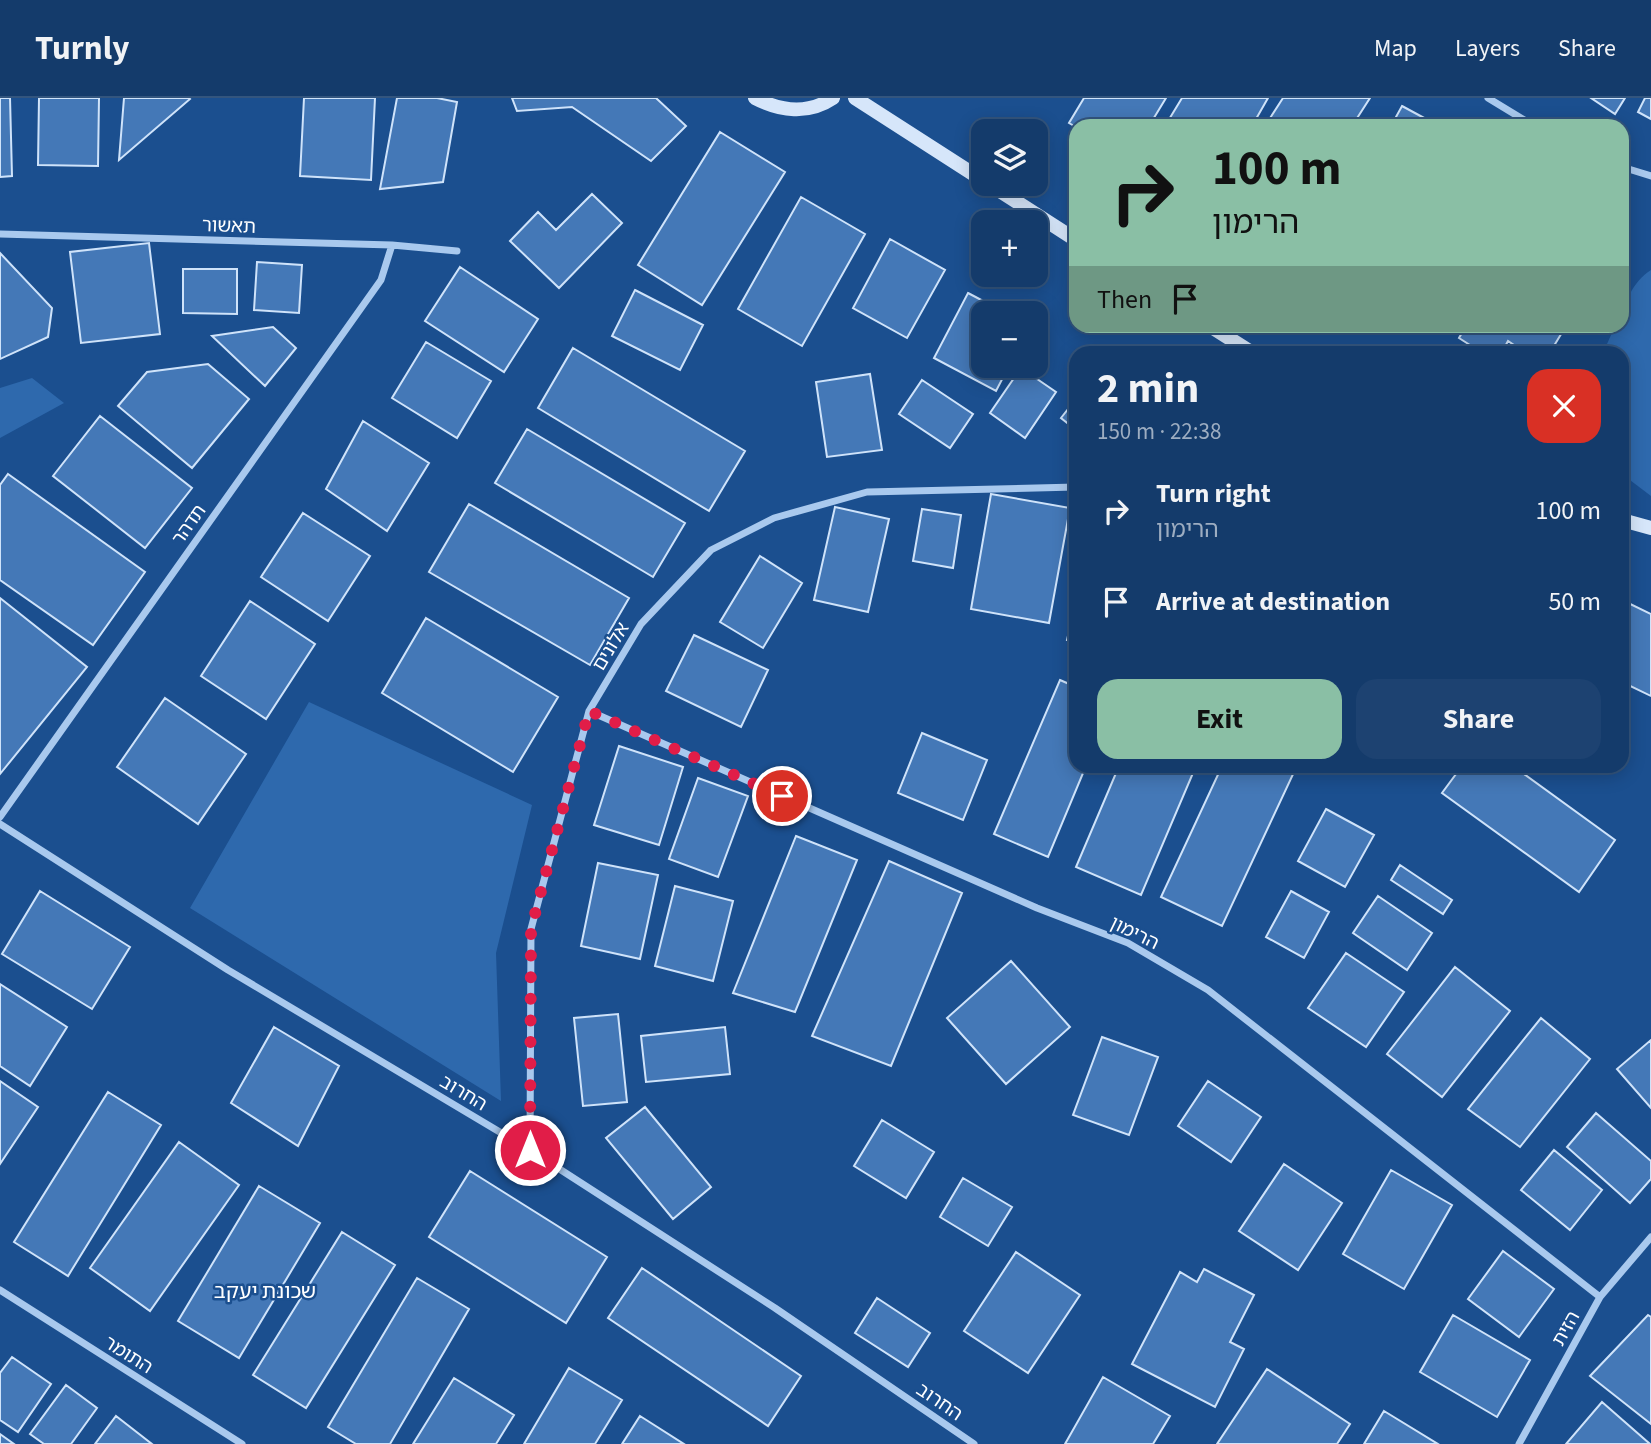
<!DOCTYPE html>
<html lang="en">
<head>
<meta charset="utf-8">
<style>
  body { margin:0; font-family:"Source Sans 3","Noto Sans Hebrew",sans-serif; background:#1d4271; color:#f1f3f6; height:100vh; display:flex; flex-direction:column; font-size:26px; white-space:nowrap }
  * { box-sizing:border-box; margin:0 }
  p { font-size:23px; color:#9dadc1 }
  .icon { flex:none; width:38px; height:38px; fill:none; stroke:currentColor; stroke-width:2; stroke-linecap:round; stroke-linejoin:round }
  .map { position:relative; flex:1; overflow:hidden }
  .drawer { position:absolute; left:1069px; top:248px; width:560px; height:427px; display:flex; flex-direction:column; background:#143b6b; border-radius:21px; box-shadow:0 4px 18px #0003,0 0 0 2px #33557e }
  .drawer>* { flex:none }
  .guide { position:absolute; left:1069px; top:21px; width:560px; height:214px; border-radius:21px; box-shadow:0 4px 18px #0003,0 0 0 2px #33557e; background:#8abfa5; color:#111; overflow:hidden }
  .buttons { position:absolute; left:971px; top:21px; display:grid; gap:14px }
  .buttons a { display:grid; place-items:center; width:77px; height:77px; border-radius:14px; background:#143b6b; box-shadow:0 4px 18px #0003,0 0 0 2px #33557e; font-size:35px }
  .pin { position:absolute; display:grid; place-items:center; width:60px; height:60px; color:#fff; margin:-30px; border:4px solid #fff; border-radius:50%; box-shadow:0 2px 7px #0007 }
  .me { position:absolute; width:77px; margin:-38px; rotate:0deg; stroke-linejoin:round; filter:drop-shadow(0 0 5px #0008) }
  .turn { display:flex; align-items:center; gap:24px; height:147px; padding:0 28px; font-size:32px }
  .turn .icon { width:91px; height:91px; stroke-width:2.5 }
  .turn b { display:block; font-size:49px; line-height:60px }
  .then { display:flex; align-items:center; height:66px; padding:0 28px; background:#0003; gap:14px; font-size:26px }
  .round { display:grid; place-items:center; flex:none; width:74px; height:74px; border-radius:21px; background:#1d4271 }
  .head { display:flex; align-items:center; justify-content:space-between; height:119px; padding:0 28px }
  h1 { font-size:42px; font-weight:700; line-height:52px }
  .button { display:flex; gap:14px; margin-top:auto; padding:14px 28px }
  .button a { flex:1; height:80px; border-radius:21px; background:#8abfa5; color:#111; font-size:28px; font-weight:700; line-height:80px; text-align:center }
  .button a+a { background:#1d4271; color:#f1f3f6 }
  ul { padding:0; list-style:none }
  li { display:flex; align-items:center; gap:21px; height:91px; padding:0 28px }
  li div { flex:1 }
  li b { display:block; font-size:26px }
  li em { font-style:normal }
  header { display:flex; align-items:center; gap:42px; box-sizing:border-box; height:98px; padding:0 35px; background:#143b6b; border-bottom:2px solid #33557e }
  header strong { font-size:33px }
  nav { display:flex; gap:38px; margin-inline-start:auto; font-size:24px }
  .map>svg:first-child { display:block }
  .green { fill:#2e69ad }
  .building { fill:#4478b7; stroke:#cfe3fa; stroke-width:2 }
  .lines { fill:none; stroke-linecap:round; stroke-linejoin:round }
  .street { stroke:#a9c9ee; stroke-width:7 }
  .secondary { stroke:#d6e6fa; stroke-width:14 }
  .route { stroke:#e11d48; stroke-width:12; stroke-dasharray:0 21.6 }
  .labels { text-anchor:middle; stroke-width:5; stroke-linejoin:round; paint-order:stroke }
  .street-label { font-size:19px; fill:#fff; stroke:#1b4f8f }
  .neighbourhood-label { font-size:21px; fill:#fff; stroke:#1b4f8f }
</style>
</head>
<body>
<header>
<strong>Turnly</strong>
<nav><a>Map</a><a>Layers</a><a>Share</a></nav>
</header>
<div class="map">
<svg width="1651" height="1346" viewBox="0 0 1651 1346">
  <rect width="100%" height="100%" fill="#1b4f8f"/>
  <path class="green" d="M1651 172V398L1622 376V256L1603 255 1615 228H1622C1622 207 1633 183 1651 172Z
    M32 280 64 305 0 340V290Z
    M309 604 532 707 496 855 501 1003 190 810Z"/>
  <path class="building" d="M0 0H10L12 78 0 79Z
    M39 0H99L98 68 38 67Z
    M124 0H189L190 1 119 62Z
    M304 0H375L371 82 300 78Z
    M397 0H437L457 4 443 84 380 91Z
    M512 0H656L686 28 651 63 572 9 517 13Z
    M1084 0H1166L1149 28 1076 29 1069 25Z
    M1182 0H1268L1252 28H1165Z
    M1283 0H1370L1352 28H1265Z
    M1591 0H1625L1615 16Z
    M1645 0H1651V21L1638 14Z
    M1402 8 1439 28H1391Z
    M720 34 785 74 702 207 638 167Z
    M592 96 622 125 559 190 510 143 538 114 556 132Z
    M801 99 865 136 802 248 738 211Z
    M890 141 945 172 907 240 853 210Z
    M149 145 160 236 81 245 70 154Z
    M0 155 52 210 48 239 0 261Z
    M257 164 302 167 299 215 254 212Z
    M460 169 538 221 504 274 425 223Z
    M183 171H237V216L183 215Z
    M635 192 703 227 680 272 612 238Z
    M968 195 1006 215H984V268H1009L996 293 934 260Z
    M1466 228H1566L1549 256H1527L1508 243 1501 256H1484L1459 240Z
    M273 229 296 250 265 288 212 238Z
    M426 244 491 283 457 340 392 300Z
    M573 250 745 353 709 413 538 310Z
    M208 266 249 301 192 370 118 308 147 274Z
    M1021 270 1056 294 1025 340 990 315Z
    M870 276 882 352 827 359 816 284Z
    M922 282 973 316 950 350 899 316Z
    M1076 301V332L1061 320Z
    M100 318 192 390 145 450 53 378Z
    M363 323 429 365 387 433 326 391Z
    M527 331 685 425 653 479 495 385Z
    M8 376 145 474 93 547 0 482V387Z
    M991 396 1070 410 1049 525 971 511Z
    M469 406 629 500 590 567 429 474Z
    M835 409 889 421 868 514 814 502Z
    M922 411 961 417 953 470 913 463Z
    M303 415 370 458 328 523 261 479Z
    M760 458 802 485 763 550 720 524Z
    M0 500 87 569 0 676Z
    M1076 502V545L1067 542Z
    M1622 502 1651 516V598L1622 584Z
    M250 503 315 546 266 621 201 578Z
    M426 520 558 599 513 674 382 595Z
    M694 537 768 572 741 629 666 593Z
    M1060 582 1076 589V668H1086L1048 759 994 736Z
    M165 600 246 656 198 726 117 669Z
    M922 635 987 662 963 722 898 695Z
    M619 648 683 669 659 747 594 727Z
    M1119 668H1196L1141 797 1076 769Z
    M1222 668H1287L1295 672 1222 828 1161 799Z
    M1462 668H1513L1615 742 1579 794 1442 695Z
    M698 680 748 698 718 779 669 761Z
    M1326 711 1374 737 1345 789 1298 763Z
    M796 738 857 762 795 914 733 895Z
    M889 763 962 795 891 968 812 938Z
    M598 765 658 777 640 861 581 848Z
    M1400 767 1452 802 1443 816 1391 782Z
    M675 788 733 803 713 883 655 868Z
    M40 793 130 849 92 911 2 856Z
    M1291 793 1329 814 1304 860 1266 839Z
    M1378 798 1432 835 1407 872 1353 835Z
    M1346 855 1404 894 1366 949 1308 910Z
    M1011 863 1070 929 1006 986 947 920Z
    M1455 869 1510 913 1442 999 1387 956Z
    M0 886 67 929 30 988 0 968Z
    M618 916 627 1004 583 1008 574 920Z
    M1541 920 1590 961 1520 1049 1468 1011Z
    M274 929 339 968 298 1048 231 1005Z
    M725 929 730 976 646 984 641 938Z
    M1102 939 1158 959 1129 1037 1073 1017Z
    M1651 942V1010L1617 971Z
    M0 983 38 1009 0 1066Z
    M1208 983 1261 1019 1231 1064 1178 1028Z
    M108 994 161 1027 68 1178 14 1144Z
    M645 1009 711 1089 673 1121 606 1040Z
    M1596 1015 1651 1063V1081L1630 1105 1567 1049Z
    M882 1022 934 1054 906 1100 854 1068Z
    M179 1044 239 1087 150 1213 90 1170Z
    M1554 1052 1602 1092 1570 1132 1521 1092Z
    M1284 1066 1342 1105 1298 1172 1239 1133Z
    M1391 1072 1452 1107 1404 1191 1343 1156Z
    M470 1073 607 1159 566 1225 429 1139Z
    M963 1080 1012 1109 988 1148 940 1119Z
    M259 1088 320 1125 239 1260 178 1223Z
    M342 1134 395 1167 306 1310 253 1277Z
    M1503 1153 1554 1191 1519 1239 1468 1201Z
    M1016 1154 1080 1197 1028 1275 964 1233Z
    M642 1170 801 1278 768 1328 608 1220Z
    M1204 1171 1254 1197 1230 1244 1244 1251 1215 1309 1132 1266 1180 1174 1197 1184Z
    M417 1180 469 1211 390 1346H356L328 1329Z
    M877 1200 930 1235 908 1269 855 1235Z
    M1453 1217 1530 1262 1497 1319 1420 1274Z
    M1648 1217 1651 1219V1326L1590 1278Z
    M12 1259 51 1286 18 1334 0 1322V1275Z
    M569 1270 622 1302 595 1346H524Z
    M1267 1271 1350 1326 1337 1346H1217Z
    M1103 1279 1170 1318 1153 1346H1065Z
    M454 1280 514 1317 496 1346H413Z
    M66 1287 97 1310 71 1346H44L30 1336Z
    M1602 1304 1650 1346H1566Z
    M1384 1313 1438 1346H1364Z
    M116 1318 152 1346H95Z
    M640 1318 684 1346H622Z
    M0 1336 14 1346H0Z"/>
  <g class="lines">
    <path class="street" d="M1488 0 1534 28
      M1622 69 1651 78
      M0 136 392 147 457 153
      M589 613 1037 810 1128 845 1208 892 1600 1199
      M0 719 381 182 392 147
      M0 726 228 872 530 1052 775 1210 974 1346
      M530 1052 531 831 589 613 641 526 711 452 774 420 867 394 1076 389
      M0 1192 242 1346
      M1519 1346 1600 1199 1651 1139"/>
    <path class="secondary" d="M755 0C780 13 808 17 833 0
      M855 0 984 83
      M989 86 1076 142
      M1210 228 1254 256
      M1622 422 1651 430"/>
  </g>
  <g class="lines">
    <path class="route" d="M530 1052 531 831 589 613 782 698"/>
  </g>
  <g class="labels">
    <g class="street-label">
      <text transform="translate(229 127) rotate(2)" y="7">תאשור</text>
      <text transform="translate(188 426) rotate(-55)" y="7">תדהר</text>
      <text transform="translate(610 548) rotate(-59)" y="7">אלונים</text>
      <text transform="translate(1135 834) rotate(26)" y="7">הרימון</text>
      <text transform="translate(464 994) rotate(31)" y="7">החרוב</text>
      <text transform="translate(1565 1230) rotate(-61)" y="7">הזית</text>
      <text transform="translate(129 1256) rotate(32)" y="7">התומר</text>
      <text transform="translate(940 1303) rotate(34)" y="7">החרוב</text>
    </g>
    <g class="neighbourhood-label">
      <text x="265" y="1200">שכונת יעקב</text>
    </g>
  </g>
</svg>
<div class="buttons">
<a><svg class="icon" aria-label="layers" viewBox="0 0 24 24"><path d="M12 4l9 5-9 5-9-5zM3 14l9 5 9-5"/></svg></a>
<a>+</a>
<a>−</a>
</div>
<div class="pin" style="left:782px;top:698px;background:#d93025"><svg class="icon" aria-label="arrive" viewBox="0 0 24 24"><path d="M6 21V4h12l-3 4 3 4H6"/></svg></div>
<svg class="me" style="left:530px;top:1052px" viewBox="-20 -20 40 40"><circle r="17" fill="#e11d48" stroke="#fff" stroke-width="3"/><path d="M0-11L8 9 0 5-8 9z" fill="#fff"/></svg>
<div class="guide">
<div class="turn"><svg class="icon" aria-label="right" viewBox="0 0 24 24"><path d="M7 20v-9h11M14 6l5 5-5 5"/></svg><div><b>100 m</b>הרימון</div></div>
<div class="then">Then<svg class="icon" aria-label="arrive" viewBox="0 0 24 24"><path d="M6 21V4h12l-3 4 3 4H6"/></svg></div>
</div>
<section class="drawer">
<div class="head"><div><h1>2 min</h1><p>150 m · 22:38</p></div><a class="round" style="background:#d93025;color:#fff"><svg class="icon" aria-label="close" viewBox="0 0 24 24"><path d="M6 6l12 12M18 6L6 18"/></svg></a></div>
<ul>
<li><svg class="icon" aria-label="right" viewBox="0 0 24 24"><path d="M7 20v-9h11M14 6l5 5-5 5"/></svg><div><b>Turn right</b><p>הרימון</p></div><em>100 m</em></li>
<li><svg class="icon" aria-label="arrive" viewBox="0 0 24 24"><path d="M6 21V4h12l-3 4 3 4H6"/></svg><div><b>Arrive at destination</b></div><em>50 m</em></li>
</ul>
<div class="button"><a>Exit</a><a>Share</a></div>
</section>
</div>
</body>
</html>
